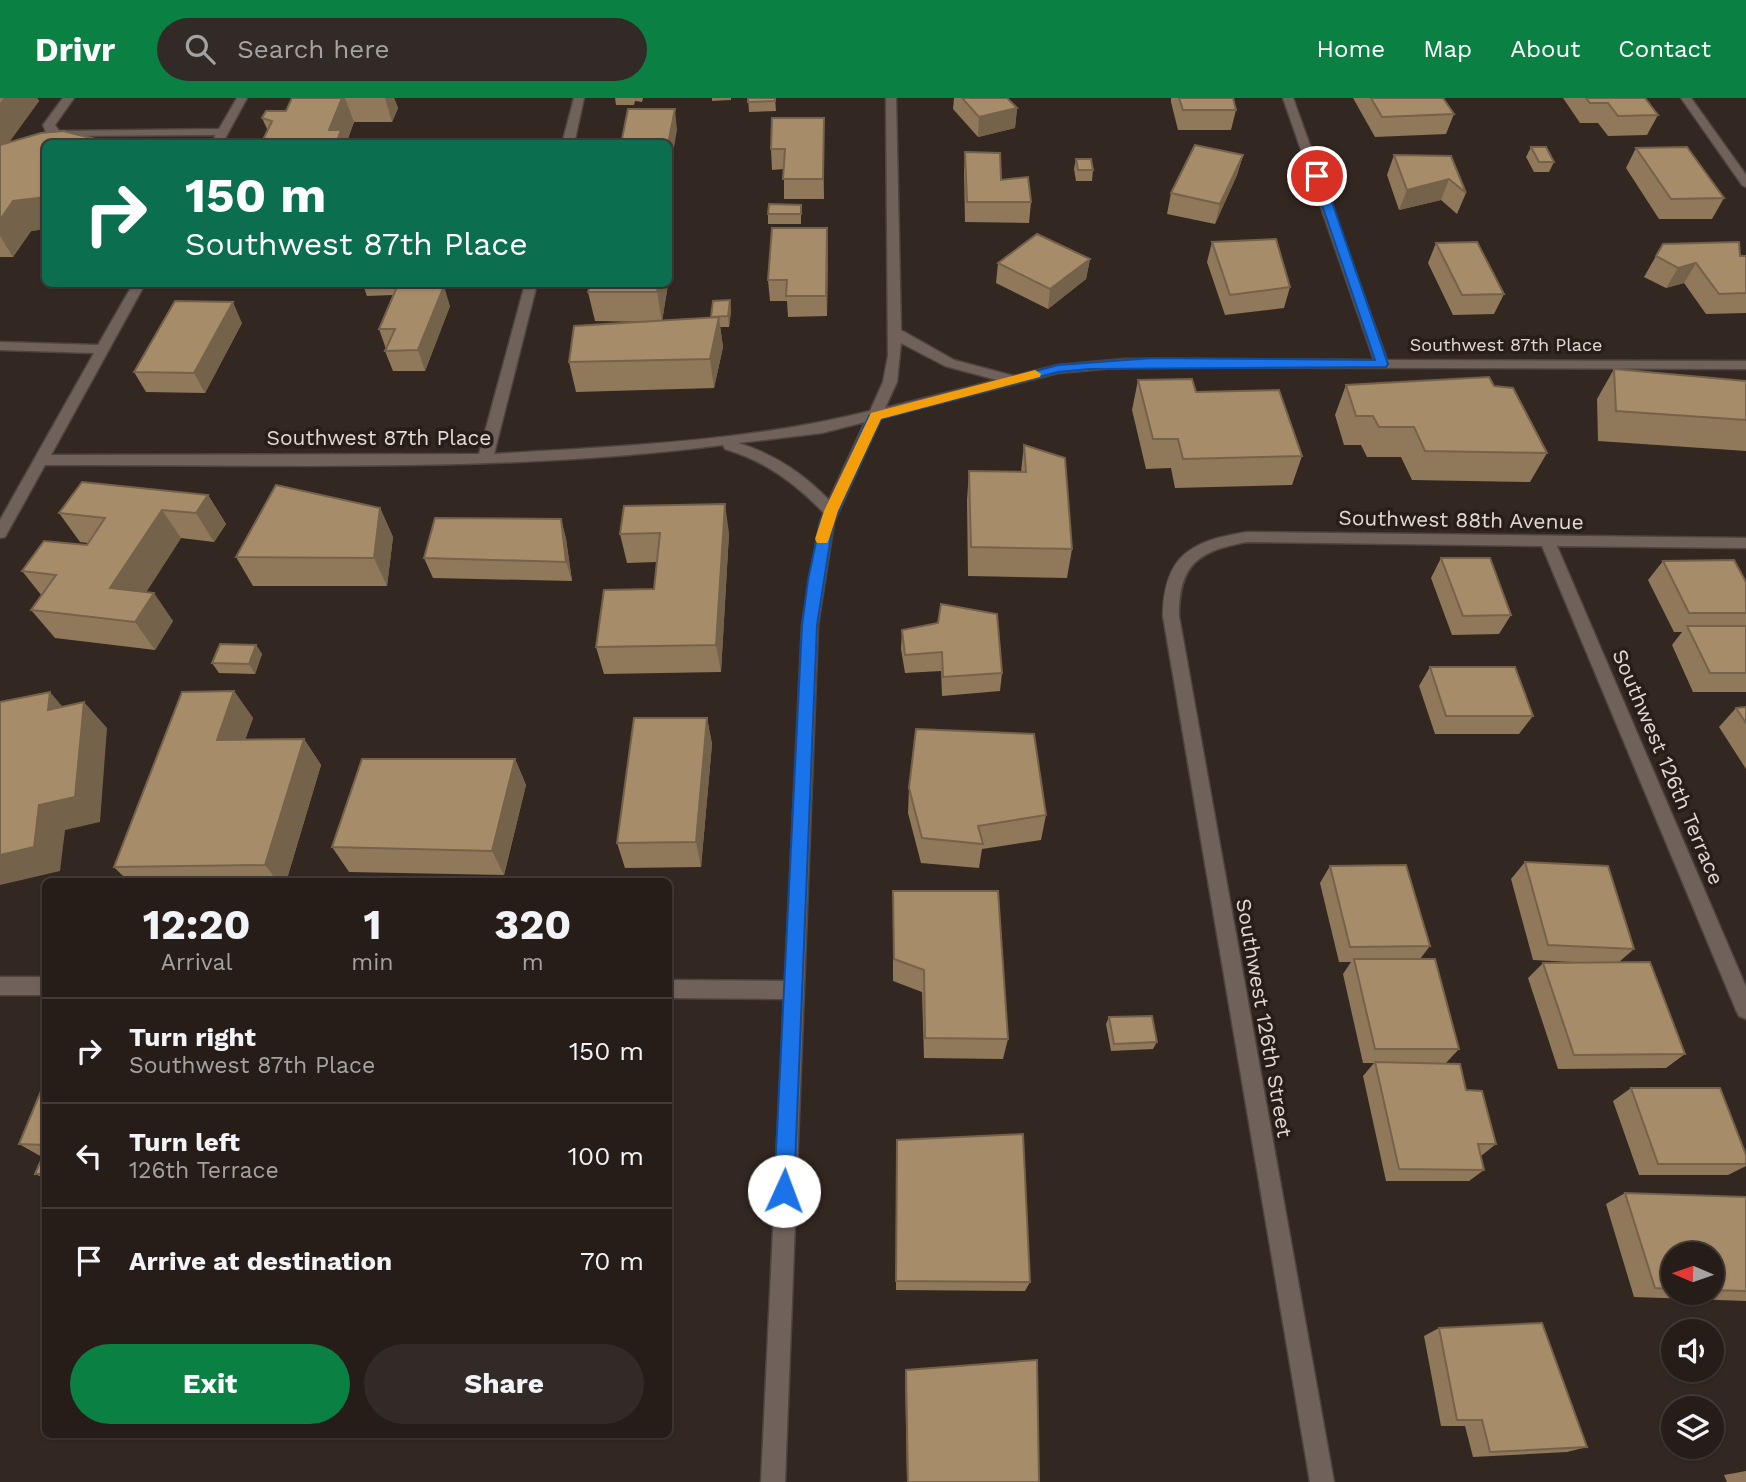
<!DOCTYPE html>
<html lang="en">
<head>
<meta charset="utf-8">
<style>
  body { margin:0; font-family:"Work Sans",sans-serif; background:#322a26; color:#f1f3f6; height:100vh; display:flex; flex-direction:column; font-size:26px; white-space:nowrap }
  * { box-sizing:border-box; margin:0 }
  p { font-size:23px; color:#a4a2a2 }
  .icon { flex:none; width:38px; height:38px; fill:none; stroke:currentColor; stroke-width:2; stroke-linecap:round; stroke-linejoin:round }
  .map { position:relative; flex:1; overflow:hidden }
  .side { position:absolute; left:42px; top:780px; width:630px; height:560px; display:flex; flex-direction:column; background:#261d19; border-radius:10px; box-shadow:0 2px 5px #0004,0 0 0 2px #423b38 }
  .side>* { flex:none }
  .banner { position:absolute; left:42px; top:42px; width:630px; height:147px; border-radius:10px; box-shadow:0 2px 5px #0004,0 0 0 2px #423b38; background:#0b6e4f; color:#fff; overflow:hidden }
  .needle { width:46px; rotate:272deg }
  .controls { position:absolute; left:1661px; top:1144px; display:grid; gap:14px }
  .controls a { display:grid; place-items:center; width:63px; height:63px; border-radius:50%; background:#261d19; box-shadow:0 2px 5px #0004,0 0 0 2px #423b38; font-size:35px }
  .pin { position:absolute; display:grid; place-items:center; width:60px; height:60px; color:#fff; margin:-30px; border:4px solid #fff; border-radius:50%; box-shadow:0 2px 7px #0007 }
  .me { position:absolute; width:77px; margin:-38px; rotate:2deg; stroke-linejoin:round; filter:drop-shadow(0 0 5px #0008) }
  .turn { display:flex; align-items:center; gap:24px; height:147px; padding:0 28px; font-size:32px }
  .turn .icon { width:91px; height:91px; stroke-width:2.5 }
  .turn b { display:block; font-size:49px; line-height:60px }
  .eta { display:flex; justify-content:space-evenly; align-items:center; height:119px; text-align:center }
  .eta b { font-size:42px; font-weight:700; line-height:49px }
  .cta { display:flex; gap:14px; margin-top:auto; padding:14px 28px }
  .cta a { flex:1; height:80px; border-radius:42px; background:#0b8043; color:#fff; font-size:28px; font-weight:700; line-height:80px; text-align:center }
  .cta a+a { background:#322a26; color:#f1f3f6 }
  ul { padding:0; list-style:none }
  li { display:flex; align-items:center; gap:21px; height:105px; padding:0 28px; border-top:2px solid #423b38 }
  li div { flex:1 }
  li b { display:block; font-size:26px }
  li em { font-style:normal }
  header { display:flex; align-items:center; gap:42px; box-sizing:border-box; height:98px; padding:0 35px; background:#0b8043; color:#fff }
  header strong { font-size:33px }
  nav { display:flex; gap:38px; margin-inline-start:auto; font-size:24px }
  .search { width:490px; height:63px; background:#322a26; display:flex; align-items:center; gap:18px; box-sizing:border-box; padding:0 24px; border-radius:38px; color:#a4a2a2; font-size:26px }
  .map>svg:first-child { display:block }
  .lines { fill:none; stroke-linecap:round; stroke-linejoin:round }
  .minor-casing { stroke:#4e4440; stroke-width:3 }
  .minor { fill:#70625b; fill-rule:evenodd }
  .wall { fill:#90785a; fill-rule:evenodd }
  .shaded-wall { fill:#75624a }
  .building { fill:#a78c69; stroke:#75624a; stroke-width:2 }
  .route { fill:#1a73e8; stroke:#114b97; stroke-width:2 }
  .slow { fill:#f59e0b }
  .labels { text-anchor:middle; stroke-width:7; stroke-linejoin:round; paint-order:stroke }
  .far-street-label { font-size:18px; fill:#e1d9d5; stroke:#291d18 }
  .street-label { font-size:21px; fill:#e1d9d5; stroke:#291d18 }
</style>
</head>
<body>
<header>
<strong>Drivr</strong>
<div class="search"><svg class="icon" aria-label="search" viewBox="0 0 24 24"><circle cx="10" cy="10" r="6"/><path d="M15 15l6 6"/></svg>Search here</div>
<nav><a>Home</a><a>Map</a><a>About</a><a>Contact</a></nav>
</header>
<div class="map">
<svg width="1746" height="1384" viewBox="0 0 1746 1384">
  <rect width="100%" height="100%" fill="#332721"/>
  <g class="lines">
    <defs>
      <path id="minor" d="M63 0H74L55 27 59 33 219 31 237 0H247L222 46 214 45 215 37 53 38 46 34 43 27Z
        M574 0H584L574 46H562Z
        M886 0H896L901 232 954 262 1014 278 1058 267 1125 261 1374 262 1283 0H1293L1387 262 1746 263V271L1125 269 1058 275 881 320 834 424 818 527 785 1384H761L784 901 668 900V882L785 883 802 527 820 424 824 415C795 385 765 363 725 351L723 347C499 376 271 366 45 367L5 439 0 440V422L94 255 0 252V244L98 247 133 186H145L51 357 479 356 525 186H537L494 356C619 348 747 344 870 313L883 284 888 258ZM901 245 945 268 997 282 885 310 897 284ZM865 324 829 402C803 375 774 356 738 345L822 335Z
        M1681 0H1691L1746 77V89L1742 87Z
        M1247 434 1746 440V450L1557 448 1746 889V921L1739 918 1736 912 1542 448 1247 444C1198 453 1179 466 1179 518L1334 1384H1310L1163 518C1164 457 1191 443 1247 434Z
        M0 879H46V897H0Z"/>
    </defs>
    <use href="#minor" class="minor-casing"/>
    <use href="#minor" class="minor"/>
  </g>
  <path class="wall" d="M0 0H37L39 3 9 44 46 46V131L31 133 13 159H0Z
    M292 0H394L398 10 392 24H354L346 46H263L262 44 268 33 262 20 286 13Z
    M615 0H643L642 4 635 3 634 7H616Z
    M712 0H731V2L712 3Z
    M748 0H775L776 13 749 14Z
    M954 0H1007L1017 10 1015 30 978 39 953 11Z
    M1171 0H1233L1236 12 1231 32H1178L1171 4Z
    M1353 0H1443L1454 16 1446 36 1375 39Z
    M1563 0H1645L1658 17 1647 37 1608 38 1598 25H1580Z
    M824 40V101H784V71L772 72 771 51Z
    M1531 49 1554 64 1549 74H1534L1526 59Z
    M1636 50 1724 100 1712 121H1659L1626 70Z
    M965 54 1031 104 1029 125 965 124 964 74Z
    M1243 57 1237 77 1215 126 1167 116 1171 95Z
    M1394 57 1451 58 1466 95 1457 116 1441 102 1399 112 1387 77Z
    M1076 61 1093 72 1092 83H1076L1074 71Z
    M801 107V126H768V116Z
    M1212 144 1290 189 1284 210 1225 217 1207 164Z
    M1436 145 1504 196 1494 216 1453 217 1428 165Z
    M1663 146 1740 158H1746V215L1706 216 1684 185 1666 190 1644 179Z
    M828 150 827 218 788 219 787 203H770L768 182Z
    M1090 161 1086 181 1048 211 996 185 998 165Z
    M406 186V188L450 208 425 273H393L385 253 386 251 379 231 393 197 367 198 363 187Z
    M590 186H668L662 223 711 220 713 203 730 202 731 213 729 229H720L723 249 714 290 576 294 569 264 650 224 595 223 588 194Z
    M242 225 205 295 146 294 134 274Z
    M1614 271 1746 283V353L1598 343 1597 301Z
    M1138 282 1196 294 1302 358 1292 387 1175 390 1171 370 1146 371 1132 312Z
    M1346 287 1494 288 1547 355 1530 384 1412 382 1401 359H1367L1361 347H1344L1335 317Z
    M1024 347 1072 451 1067 480 968 478 967 402 969 373 1021 374Z
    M208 397 226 426 214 444 181 440 146 494 173 523 155 552 55 540 31 512 42 498 22 473 87 447 88 445 80 444 59 415Z
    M380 410 393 439 387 488H253L236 459Z
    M561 421 566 441 572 483 433 480 424 460Z
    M729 435 721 574 604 576 596 549 654 491 657 464 627 465 620 436Z
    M1441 460 1511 517 1499 536 1452 537 1431 480Z
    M1663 463 1746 484V594H1693L1672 547 1682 534H1674L1648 482Z
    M902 532 1002 575 1000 593 942 598 941 573 905 575 901 551Z
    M256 547 262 556 255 576 219 575 212 565Z
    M1430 569 1533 618 1519 636H1435L1419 588Z
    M234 593 253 620 245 641H304L321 667 286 784H129L114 769Z
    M1746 609V671L1719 629 1736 610Z
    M707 620 712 646 701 769 625 770 617 745Z
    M515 661 526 687 504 777 349 774 332 749Z
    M909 690 1046 717 1041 742 982 751 979 770 921 765 908 715Z
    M1525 764 1634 851 1618 865 1685 956 1666 970 1558 971 1528 880 1543 865H1591L1533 862 1511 781Z
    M1330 768 1430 848 1420 861 1459 951 1446 965H1401L1466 992 1496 1046 1481 1058 1484 1072 1469 1083H1386L1363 978 1374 965H1363L1343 876 1351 864H1339L1320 785Z
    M893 793 1008 941 1003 961 924 960 922 894 893 883Z
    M1109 919 1157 944 1153 951 1111 953 1106 926Z
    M46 981V1081L35 1076 42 1059 19 1046Z
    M1631 990 1746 1066V1068L1728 1077H1639L1613 1003Z
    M897 1042 1030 1184 1025 1193 896 1192Z
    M1625 1095 1746 1099V1203L1634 1199 1606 1106ZM1673 1157H1712V1195H1673Z
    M1439 1230 1587 1349 1567 1354 1473 1359 1465 1328H1441L1424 1238Z
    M906 1272 1039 1384H907L905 1279Z
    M1746 1373V1384H1727L1724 1377Z"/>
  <path class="shaded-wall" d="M4 0H37L39 3 0 57V5Z
    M342 0H345L354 24 346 46H338L329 32Z
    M385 0H394L398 10 392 24Z
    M1017 10 1015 30 978 39 979 19Z
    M675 11 677 32 669 78 668 46Z
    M824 20V101L823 81Z
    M1243 57 1237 77 1215 126 1220 106Z
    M1449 81 1441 102 1399 112 1407 92Z
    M46 99V131L31 133 13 159 0 138V122L13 103Z
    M827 130 828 150 827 218 826 198Z
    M668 135 672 158 668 180Z
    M1090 161 1086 181 1048 211 1050 191Z
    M1696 165 1684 185 1666 190 1678 170Z
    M400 186H406L403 197 399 187Z
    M658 186H668L662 224 657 194Z
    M444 188 450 208 425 273 418 252Z
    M730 202 731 213 729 229 728 218Z
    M233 204 242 225 205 295 194 275Z
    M719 219 723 249 714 290 710 261Z
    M208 397 226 426 214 444 196 415Z
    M725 406 729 435 721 574 716 547Z
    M380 410 393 439 387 488 374 460Z
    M162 412 181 440 131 518 110 490Z
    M561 421 566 441 572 483 566 464Z
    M154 495 173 523 155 552 135 524Z
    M256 547 262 556 255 576 249 566Z
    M234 593 253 620 236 668 217 642Z
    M50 594 73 621 48 612Z
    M84 604 107 630 100 724 65 732 60 773 0 787V757L39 707Z
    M707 620 712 646 701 769 696 744Z
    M304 641 321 667 286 784H278L265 767Z
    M515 661 526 687 504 777 492 753Z"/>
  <path class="building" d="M292 0H342L329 32H341L337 43 262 44 272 23 262 20 266 13H286Z
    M748 0H775V3L748 4Z
    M962 0H1007L1017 10 979 19Z
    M1179 0H1233L1236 12H1183Z
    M1371 0H1443L1454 16 1382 19Z
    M1586 0H1645L1658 17 1618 18 1608 5H1590Z
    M628 11H675L668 46H621Z
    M772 20H824L823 81H783L785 51H771Z
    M63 33 95 41 99 46H46V99L13 103 0 122V47L41 35Z
    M455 41H495L493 46H452Z
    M1195 47 1243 57 1220 106 1171 95Z
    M1531 49H1546L1554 64H1539Z
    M1687 49 1724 100 1671 101 1636 50Z
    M965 54 1000 55 1001 82 1028 79 1031 104H967Z
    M1394 57 1451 58 1466 95 1449 81 1407 92Z
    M1076 61H1091L1093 72H1078Z
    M769 106 801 107V116H768Z
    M772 130H827L826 198H786L787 182H768Z
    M1037 136 1090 161 1050 191 998 165Z
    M1276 141 1290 189 1230 197 1212 144Z
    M1477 144 1504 196 1462 197 1436 145Z
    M1739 144 1740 158H1746V195L1719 196 1696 165 1678 170 1656 158 1663 146Z
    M363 186H400L399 187H363Z
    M590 186H658L657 194H588Z
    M444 188 418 252 385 253 395 231H379L397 189Z
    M730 202 728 218 711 219 713 203Z
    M175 203 233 204 194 275 134 274Z
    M719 219 710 261 569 264 574 228Z
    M1614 271 1746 283V322L1616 313Z
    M1489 279 1494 288 1513 290 1547 355 1425 353 1414 329H1379L1373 318H1356L1346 287Z
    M1192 281 1196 294 1279 292 1302 358 1183 361 1178 341H1153L1138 282Z
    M1024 347 1065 360 1072 451 971 449 969 373 1026 374Z
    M82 384 208 397 196 415 162 412 110 490 154 495 135 524 31 512 56 477 22 473 44 443 87 447 105 420 59 415Z
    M276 387 380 410 374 460 236 459Z
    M725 406 716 547 596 549 604 492 654 491 660 435 620 436 624 408Z
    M435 420 561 421 566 464 424 460Z
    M1441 460H1490L1511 517 1463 518Z
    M1734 462 1746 484V515H1689L1663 463Z
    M941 506 997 516 1002 575 943 579 942 554 905 557 902 532 938 525Z
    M1687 528H1746V575H1710Z
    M220 546 256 547 249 566 212 565Z
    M1430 569H1515L1533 618H1446Z
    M234 593 217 642 304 641 265 767 114 769 182 594Z
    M50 594 48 612 84 604 75 699 39 707 34 749 0 757V604Z
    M1746 609V625L1736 610Z
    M634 620H707L696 744 617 745Z
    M916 631 1034 636 1046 717 978 728 983 746 922 740 909 690Z
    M362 661H515L492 753 332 749Z
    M1525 764 1608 768 1634 851 1548 847Z
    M1406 767 1430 848 1350 849 1330 768Z
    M893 793H998L1008 941 925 940 924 872 894 861Z
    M1354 861H1435L1459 951H1375Z
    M1650 864 1685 956 1574 957 1543 865Z
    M1152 918 1157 944 1114 946 1109 919Z
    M1375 964 1460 966 1466 992 1482 993 1496 1046H1478L1484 1072 1399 1071Z
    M46 981V1047L19 1046Z
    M1631 990H1720L1746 1057V1066H1658Z
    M1023 1036 1030 1184 896 1183 897 1042Z
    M46 1051V1076H35Z
    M1625 1095 1746 1099V1193L1712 1192V1157H1673V1191L1655 1190Z
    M1542 1225 1587 1349 1490 1354 1482 1322H1457L1439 1230Z
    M1037 1262 1039 1384H908L906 1272Z"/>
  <path class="route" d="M1317 75 1323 78 1388 266 1386 269 1090 271 1058 274 881 321 833 425 817 527 794 1093 791 1100 784 1102 777 1100 774 1093 802 527 808 482 820 425 869 318 1058 267 1153 260 1375 262 1312 78Z"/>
  <path class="slow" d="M1035 272 1041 276 1040 279 881 321 838 413 829 441 827 445H817L815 441 824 413 871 315Z"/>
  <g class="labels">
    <g class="far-street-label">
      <text x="1506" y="253">Southwest 87th Place</text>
    </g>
    <g class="street-label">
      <text x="379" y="347">Southwest 87th Place</text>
      <text transform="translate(1461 422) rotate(1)" y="7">Southwest 88th Avenue</text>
      <text transform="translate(1668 669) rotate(67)" y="7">Southwest 126th Terrace</text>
      <text transform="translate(1264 920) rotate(80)" y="7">Southwest 126th Street</text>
    </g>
  </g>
</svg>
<div class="controls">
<a><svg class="needle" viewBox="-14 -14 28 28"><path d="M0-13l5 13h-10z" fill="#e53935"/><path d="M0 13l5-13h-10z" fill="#a4a2a2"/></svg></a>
<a><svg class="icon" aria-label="sound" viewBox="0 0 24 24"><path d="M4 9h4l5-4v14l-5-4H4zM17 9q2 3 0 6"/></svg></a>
<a><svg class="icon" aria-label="layers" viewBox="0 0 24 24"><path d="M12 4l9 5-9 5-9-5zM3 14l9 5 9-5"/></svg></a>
</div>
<div class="pin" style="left:1317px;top:78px;background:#d93025"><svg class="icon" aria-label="arrive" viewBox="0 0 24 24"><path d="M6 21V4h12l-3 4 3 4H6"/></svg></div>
<svg class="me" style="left:784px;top:1093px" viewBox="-20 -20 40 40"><circle r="19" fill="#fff"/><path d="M0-13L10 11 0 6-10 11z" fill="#1a73e8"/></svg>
<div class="banner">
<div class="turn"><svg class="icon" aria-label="right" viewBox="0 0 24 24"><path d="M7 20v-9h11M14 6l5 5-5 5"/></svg><div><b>150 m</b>Southwest 87th Place</div></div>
</div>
<section class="side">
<div class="eta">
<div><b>12:20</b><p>Arrival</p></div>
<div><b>1</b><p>min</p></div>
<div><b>320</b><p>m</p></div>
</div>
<ul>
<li><svg class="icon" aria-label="right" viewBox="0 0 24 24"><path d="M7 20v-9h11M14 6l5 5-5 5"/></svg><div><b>Turn right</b><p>Southwest 87th Place</p></div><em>150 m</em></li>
<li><svg class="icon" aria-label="left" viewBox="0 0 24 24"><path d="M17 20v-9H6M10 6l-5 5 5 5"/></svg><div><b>Turn left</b><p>126th Terrace</p></div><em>100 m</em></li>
<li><svg class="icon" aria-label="arrive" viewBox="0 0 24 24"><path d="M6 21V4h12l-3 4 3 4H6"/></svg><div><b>Arrive at destination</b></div><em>70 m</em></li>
</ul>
<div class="cta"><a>Exit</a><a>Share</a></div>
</section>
</div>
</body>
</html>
